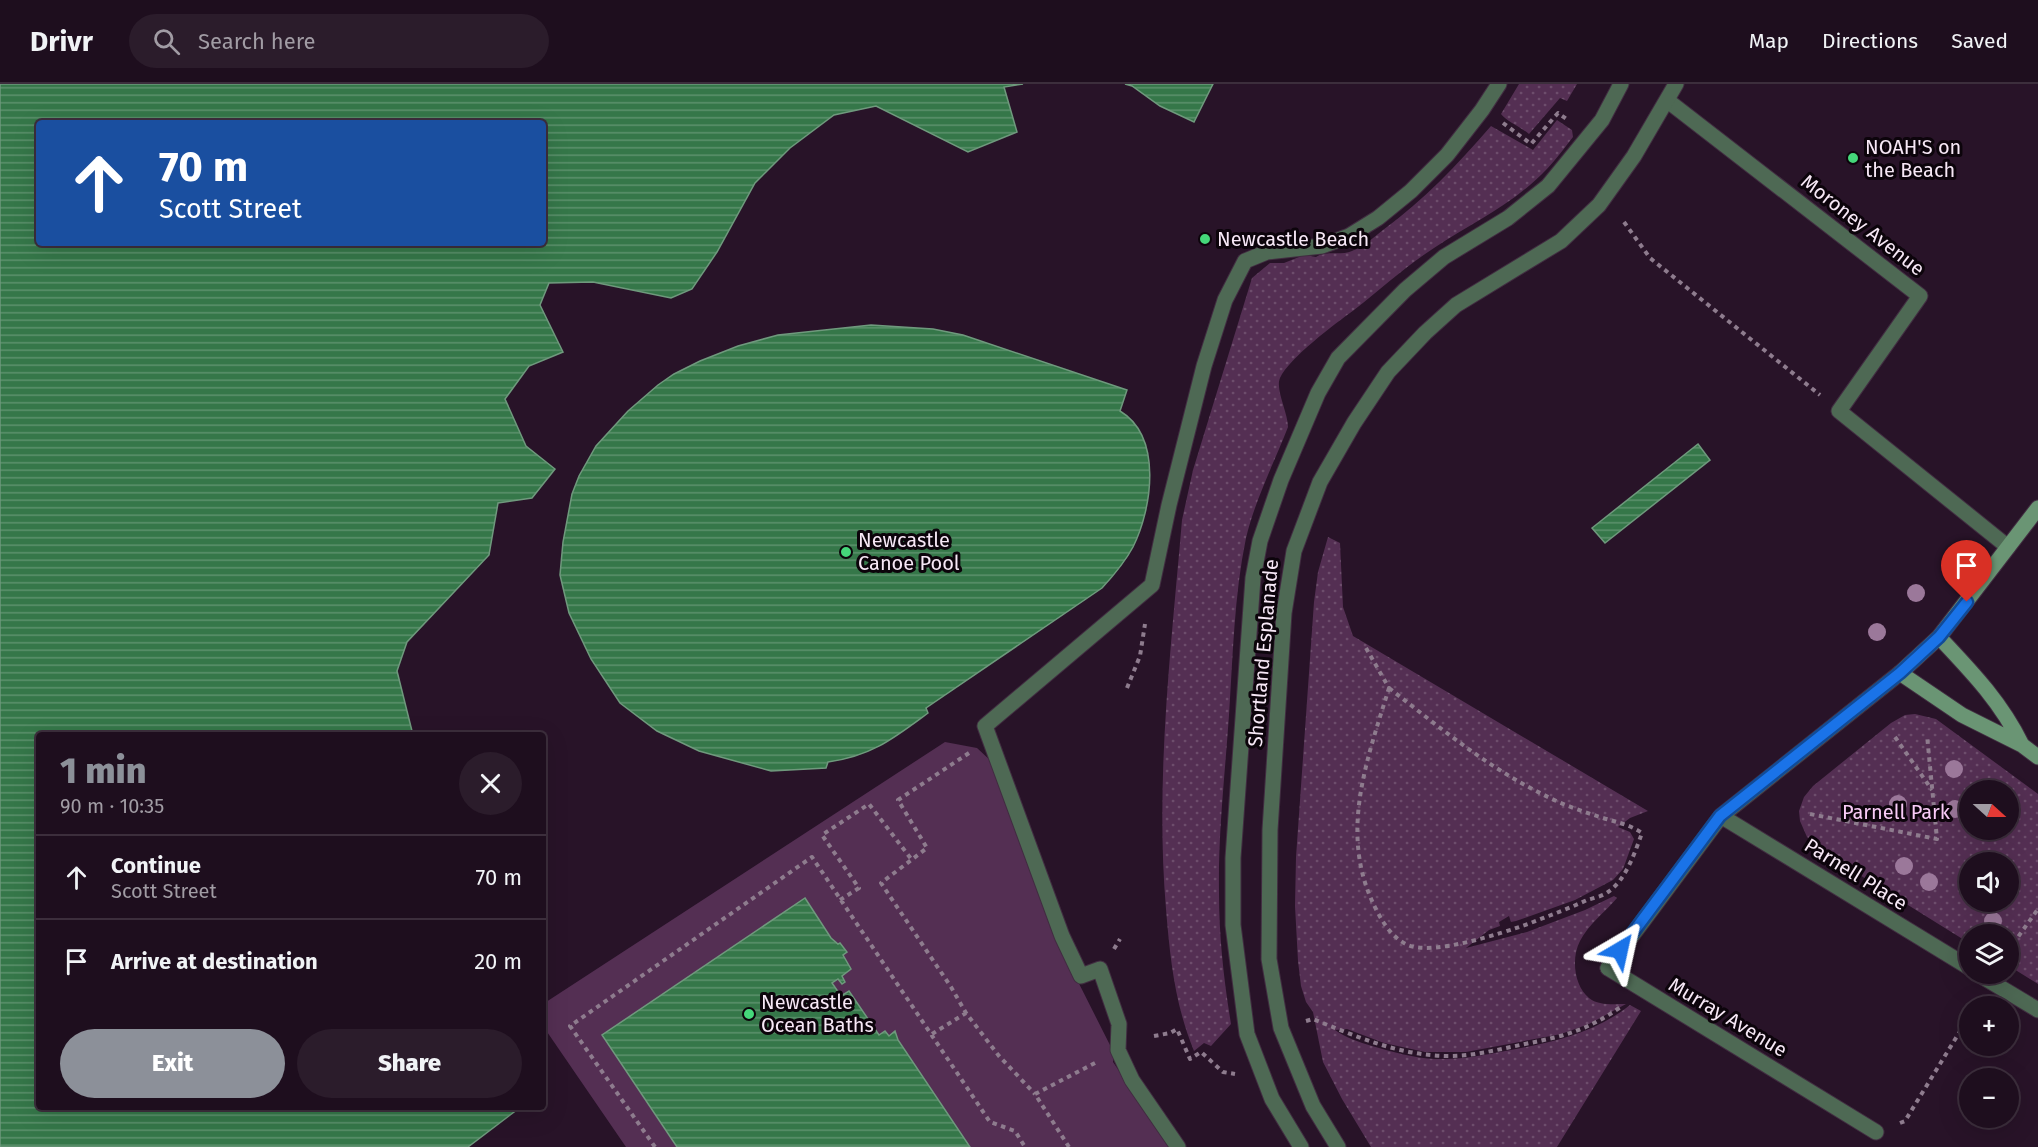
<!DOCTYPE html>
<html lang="en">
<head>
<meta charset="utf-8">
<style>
  body { margin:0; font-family:"Fira Sans",sans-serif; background:#2b1c2b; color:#f1f3f6; height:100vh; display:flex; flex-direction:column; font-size:22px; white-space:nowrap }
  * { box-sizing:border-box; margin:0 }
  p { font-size:20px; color:#a19ca4 }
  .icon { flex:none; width:33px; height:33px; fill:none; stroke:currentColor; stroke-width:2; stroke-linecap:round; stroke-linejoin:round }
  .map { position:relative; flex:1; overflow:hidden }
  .drawer { position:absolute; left:36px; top:648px; width:510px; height:378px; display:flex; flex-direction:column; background:#1e0e1e; border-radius:6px; box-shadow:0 6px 24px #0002,0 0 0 2px #3c2e3c }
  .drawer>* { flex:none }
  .guide { position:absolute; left:36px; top:36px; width:510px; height:126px; border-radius:6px; box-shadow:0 6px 24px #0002,0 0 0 2px #3c2e3c; background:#1a4fa0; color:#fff; overflow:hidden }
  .needle { width:39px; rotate:111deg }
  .controls { position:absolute; left:1959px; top:696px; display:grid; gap:12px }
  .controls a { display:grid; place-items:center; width:60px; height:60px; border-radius:50%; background:#1e0e1e; box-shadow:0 6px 24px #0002,0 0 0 2px #3c2e3c; font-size:30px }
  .pin { position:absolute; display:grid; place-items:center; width:51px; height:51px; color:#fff; margin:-62px -26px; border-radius:50% 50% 50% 0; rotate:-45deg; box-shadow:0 0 6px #0007 }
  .pin .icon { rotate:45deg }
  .me { position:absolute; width:66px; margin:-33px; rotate:36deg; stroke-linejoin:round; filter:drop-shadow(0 0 4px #0008) }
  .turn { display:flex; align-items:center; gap:21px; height:126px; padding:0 24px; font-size:27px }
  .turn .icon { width:78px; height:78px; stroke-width:2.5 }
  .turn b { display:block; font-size:42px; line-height:51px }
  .round { display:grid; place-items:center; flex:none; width:63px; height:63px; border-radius:32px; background:#2b1c2b }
  .headline { display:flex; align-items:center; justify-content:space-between; height:102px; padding:0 24px }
  h1 { font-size:36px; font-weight:800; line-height:45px; color:#8c9099 }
  .primary-button { display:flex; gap:12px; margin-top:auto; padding:12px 24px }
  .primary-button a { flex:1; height:69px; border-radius:36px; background:#8c9099; color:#fff; font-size:24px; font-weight:800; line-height:69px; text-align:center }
  .primary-button a+a { background:#2b1c2b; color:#f1f3f6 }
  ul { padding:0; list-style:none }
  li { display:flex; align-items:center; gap:18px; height:84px; padding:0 24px; border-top:2px solid #3c2e3c }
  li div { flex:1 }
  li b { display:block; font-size:22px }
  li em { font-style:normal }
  header { display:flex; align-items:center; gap:36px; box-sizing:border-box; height:84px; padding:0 30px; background:#1e0e1e; border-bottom:2px solid #3c2e3c }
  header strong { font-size:28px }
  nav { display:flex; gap:33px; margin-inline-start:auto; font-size:21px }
  .search { width:420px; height:54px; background:#2b1c2b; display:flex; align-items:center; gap:15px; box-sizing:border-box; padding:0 21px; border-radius:33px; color:#a19ca4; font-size:22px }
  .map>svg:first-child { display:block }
  .grass { fill:url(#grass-dots); fill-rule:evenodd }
  .pitch { fill:#542f53 }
  .water { fill:url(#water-rules); stroke:#6f997d; stroke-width:1.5; fill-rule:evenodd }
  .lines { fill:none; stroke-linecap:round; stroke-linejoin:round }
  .lane-casing { stroke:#412d41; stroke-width:17 }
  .street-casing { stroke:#412d41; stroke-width:17 }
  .secondary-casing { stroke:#412d41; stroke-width:17 }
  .path { stroke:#8e7c8e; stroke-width:4; stroke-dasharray:4.5 4.5; stroke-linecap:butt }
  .lane { stroke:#4e6954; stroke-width:15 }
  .street { stroke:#4e6954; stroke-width:15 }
  .secondary { stroke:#6a9574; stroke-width:15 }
  .tree { fill:#9b789a }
  .route-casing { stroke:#114b97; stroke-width:15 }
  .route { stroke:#1a73e8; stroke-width:10 }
  .poi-dot { fill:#45d77a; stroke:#0c040b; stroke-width:2 }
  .labels { text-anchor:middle; stroke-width:6; stroke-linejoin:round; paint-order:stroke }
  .poi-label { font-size:20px; fill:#f7e8f6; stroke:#0c040b; text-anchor:start }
  .street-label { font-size:20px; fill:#f7e8f6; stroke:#0c040b }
  .park-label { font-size:20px; fill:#f9cbf7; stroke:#0c040b }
</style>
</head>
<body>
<header>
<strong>Drivr</strong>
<div class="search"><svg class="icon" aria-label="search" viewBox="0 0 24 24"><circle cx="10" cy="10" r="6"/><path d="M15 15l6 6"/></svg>Search here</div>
<nav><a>Map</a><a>Directions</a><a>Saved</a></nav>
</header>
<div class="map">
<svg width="2038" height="1063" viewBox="0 0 2038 1063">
  <defs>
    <pattern id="grass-dots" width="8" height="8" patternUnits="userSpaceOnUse" patternTransform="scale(1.5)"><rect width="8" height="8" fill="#542f53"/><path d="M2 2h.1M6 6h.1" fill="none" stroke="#6d4d6c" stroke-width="1.8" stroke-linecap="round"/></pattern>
    <pattern id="water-rules" width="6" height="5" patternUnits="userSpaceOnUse" patternTransform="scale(1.5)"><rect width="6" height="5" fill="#357749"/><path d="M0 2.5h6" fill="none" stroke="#5d916d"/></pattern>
  </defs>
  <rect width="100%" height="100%" fill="#281328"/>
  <path class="grass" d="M1519 0H1577L1567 17 1560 14 1529 50C1521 43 1506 37 1501 30Z
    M1557 36 1572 46 1573 53C1560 70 1547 87 1530 101 1501 126 1466 143 1434 164 1406 182 1381 205 1354 226 1336 239 1289 274 1280 294 1275 305 1288 329 1288 343 1274 379 1255 416 1246 454 1234 512 1233 572 1229 631 1225 690 1218 749 1219 809 1219 853 1224 897 1231 940L1211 962 1204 959 1194 967C1175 921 1170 874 1166 825 1155 695 1171 565 1182 436L1193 386 1252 194 1270 179H1284L1304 171 1316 173C1326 166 1341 172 1352 167 1363 163 1374 153 1383 146 1424 116 1457 81 1491 42L1533 66Z
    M1328 453 1340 459 1343 523 1353 552 1648 727 1630 734 1618 743 1630 748 1634 755 1623 785 1613 796 1575 816 1516 837 1511 838 1509 832 1499 838 1500 842 1489 846 1466 864 1527 848 1585 826 1614 812 1617 814C1605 828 1588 841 1580 857 1571 874 1574 902 1589 914 1598 922 1615 920 1626 920L1589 940 1561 950 1466 968H1425L1384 959 1347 945 1335 946C1346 954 1359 958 1372 962 1393 968 1414 974 1435 975 1463 976 1489 970 1516 965 1558 957 1596 948 1630 921L1641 927 1557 1063H1371L1342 1015 1323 978 1313 928 1306 918 1301 902 1298 877 1295 822 1296 773 1314 518 1318 488Z
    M1915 630 1936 635 2038 710V900L2009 882 2008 850H1970L1969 859 1818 765 1807 753 1800 737 1799 727 1804 713 1813 702 1891 639 1905 631ZM2008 706V746H1970V706ZM1970 778H2008V818H1970Z"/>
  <path class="pitch" d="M945 658 977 664 992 678 1056 854 1114 969 1113 978 1170 1063H626L543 942V920Z"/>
  <path class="water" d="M0 0H1023L1004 3 1017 48 968 68 876 22 834 31 790 64 755 99 717 168 692 205 671 214 593 198 549 199 540 221 563 268 529 282 505 315 526 362 555 385 532 414 498 419 489 471 407 558 397 587 413 651H39V1023H517L518 1025 468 1063H0ZM39 39H543V159H39Z
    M1125 0H1213L1194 38 1160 22 1132 2Z
    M871 241 933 245 963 251 1127 306 1120 327C1163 353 1152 425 1133 463 1125 478 1114 491 1102 504L926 624 928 629C894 654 872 672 828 678L826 684 771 687 699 667 657 647 620 619 591 575 569 529 560 491 563 458 572 410 579 392 596 362 628 327 658 301 674 290 700 277 738 262 778 251Z
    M1698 360 1710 376 1605 459 1592 444Z
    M805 814 831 854 838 860 840 859 847 868 843 871 851 885 842 892 845 898 842 900 838 895 832 899 841 912 849 907 879 951 885 947 889 952 895 947 898 956 970 1063H677L602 951Z"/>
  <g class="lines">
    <defs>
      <path id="lane" d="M1668 17 1920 212 1839 327 2008 463
        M1608 884 1876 1048"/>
      <path id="street" d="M1721 732 1970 884
        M1608 884 1721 732 1900 589
        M1978 890 2038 926
        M1178 1063 1132 996 1118 966 1119 940 1100 885 1081 892 1062 852 985 642 1152 501 1169 421 1204 282 1225 216 1245 177 1267 168 1322 162 1349 152 1378 134 1411 107 1447 71 1482 26 1499 0
        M1301 1063 1272 1015 1247 950 1233 841V774L1253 494 1260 457 1281 396 1318 309 1338 274 1405 206 1444 173 1508 134 1548 102 1602 36 1621 0
        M1338 1063 1313 1022 1281 944 1269 875 1270 746 1284 529 1294 467 1320 398 1354 339 1388 288 1425 249 1456 221 1561 157 1599 121 1634 72 1676 0"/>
      <path id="secondary" d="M2038 424 1939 553 1900 589 1962 631 2022 661 2038 673
        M1939 553C1972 588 2001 618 2022 661"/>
    </defs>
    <use href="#lane" class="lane-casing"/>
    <use href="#street" class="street-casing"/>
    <use href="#secondary" class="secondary-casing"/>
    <path class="path" d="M1503 39 1531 60 1558 29 1568 36
      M1624 138 1650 174 1820 311
      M1366 564 1389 604
      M1127 604 1140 572 1145 540
      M1389 604C1439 643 1487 683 1544 711 1561 720 1581 727 1600 733 1615 738 1629 740 1642 749 1635 768 1626 796 1608 808 1603 812 1594 814 1587 816 1568 825 1548 832 1528 840 1502 849 1433 872 1408 861 1394 855 1385 842 1378 829 1337 754 1366 679 1389 604Z
      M1895 653 1932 706
      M969 669 898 716 927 764 881 799 951 903 966 929 999 972 1035 1010
      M1810 730 1937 755 1927 651
      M840 816 859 804 822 751 869 720 912 776
      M1114 865 1120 855
      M2008 867 2038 825
      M1306 937 1313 935C1357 953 1401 972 1449 972 1475 972 1500 965 1525 960 1565 952 1588 946 1622 922
      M932 950 966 929
      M1154 952 1170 949 1177 945 1190 975 1201 968 1223 988 1235 990
      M1900 1039 1905 1037 1970 931
      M655 1063 570 942 812 773 990 1038 1015 1047 1025 1063
      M1069 1063 1035 1010 1095 979"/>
    <use href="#lane" class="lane"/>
    <use href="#street" class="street"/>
    <use href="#secondary" class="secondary"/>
  </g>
  <g class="tree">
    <circle cx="1916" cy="509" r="9"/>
    <circle cx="1877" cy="548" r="9"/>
    <circle cx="1954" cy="685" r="9"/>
    <circle cx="1898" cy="720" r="9"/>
    <circle cx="1955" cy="725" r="9"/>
    <circle cx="1904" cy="782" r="9"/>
    <circle cx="1929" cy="798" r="9"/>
    <circle cx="1993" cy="837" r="9"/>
  </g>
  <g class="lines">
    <defs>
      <path id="route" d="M1620 866 1720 732 1900 589 1939 553 1967 518"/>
    </defs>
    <use href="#route" class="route-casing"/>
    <use href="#route" class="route"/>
  </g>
  <g class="poi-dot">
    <circle cx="1853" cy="74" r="6"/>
    <circle cx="1205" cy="155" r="6"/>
    <circle cx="846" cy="468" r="6"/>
    <circle cx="749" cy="930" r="6"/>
  </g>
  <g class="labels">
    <g class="poi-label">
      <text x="1865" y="70">NOAH'S on<tspan x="1865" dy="23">the Beach</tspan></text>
      <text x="1217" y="162">Newcastle Beach</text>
      <text x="858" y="463">Newcastle<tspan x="858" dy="23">Canoe Pool</tspan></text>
      <text x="761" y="925">Newcastle<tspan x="761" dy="23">Ocean Baths</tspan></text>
    </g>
    <g class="street-label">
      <text transform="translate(1863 141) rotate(38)" y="7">Moroney Avenue</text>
      <text transform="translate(1263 569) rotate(-85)" y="7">Shortland Esplanade</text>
      <text transform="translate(1856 790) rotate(32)" y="7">Parnell Place</text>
      <text transform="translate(1728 933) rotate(31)" y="7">Murray Avenue</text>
    </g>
    <g class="park-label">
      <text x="1896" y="735">Parnell Park</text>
    </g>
  </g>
</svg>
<div class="controls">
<a><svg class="needle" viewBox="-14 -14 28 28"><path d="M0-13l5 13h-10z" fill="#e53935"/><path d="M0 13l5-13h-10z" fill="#a19ca4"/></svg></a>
<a><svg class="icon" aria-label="sound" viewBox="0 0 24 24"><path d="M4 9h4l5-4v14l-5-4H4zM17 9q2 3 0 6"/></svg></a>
<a><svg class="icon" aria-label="layers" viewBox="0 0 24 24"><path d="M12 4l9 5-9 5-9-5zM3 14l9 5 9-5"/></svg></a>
<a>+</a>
<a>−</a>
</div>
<div class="pin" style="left:1967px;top:518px;background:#d93025"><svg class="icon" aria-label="arrive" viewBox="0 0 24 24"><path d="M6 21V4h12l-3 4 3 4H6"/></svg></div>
<svg class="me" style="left:1620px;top:866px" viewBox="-20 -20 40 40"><path d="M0-17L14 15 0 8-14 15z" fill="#1a73e8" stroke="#fff" stroke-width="4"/></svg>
<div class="guide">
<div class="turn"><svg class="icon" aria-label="ahead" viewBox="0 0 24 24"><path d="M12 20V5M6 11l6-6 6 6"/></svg><div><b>70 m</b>Scott Street</div></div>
</div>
<section class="drawer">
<div class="headline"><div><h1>1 min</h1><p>90 m · 10:35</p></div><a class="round"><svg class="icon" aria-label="close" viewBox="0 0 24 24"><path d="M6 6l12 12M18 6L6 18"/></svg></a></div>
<ul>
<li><svg class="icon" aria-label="ahead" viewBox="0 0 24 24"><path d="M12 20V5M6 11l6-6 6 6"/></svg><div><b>Continue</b><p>Scott Street</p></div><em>70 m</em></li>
<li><svg class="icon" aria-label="arrive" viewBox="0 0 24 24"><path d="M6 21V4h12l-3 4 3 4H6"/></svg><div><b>Arrive at destination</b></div><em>20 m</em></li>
</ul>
<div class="primary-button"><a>Exit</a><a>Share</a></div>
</section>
</div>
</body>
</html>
